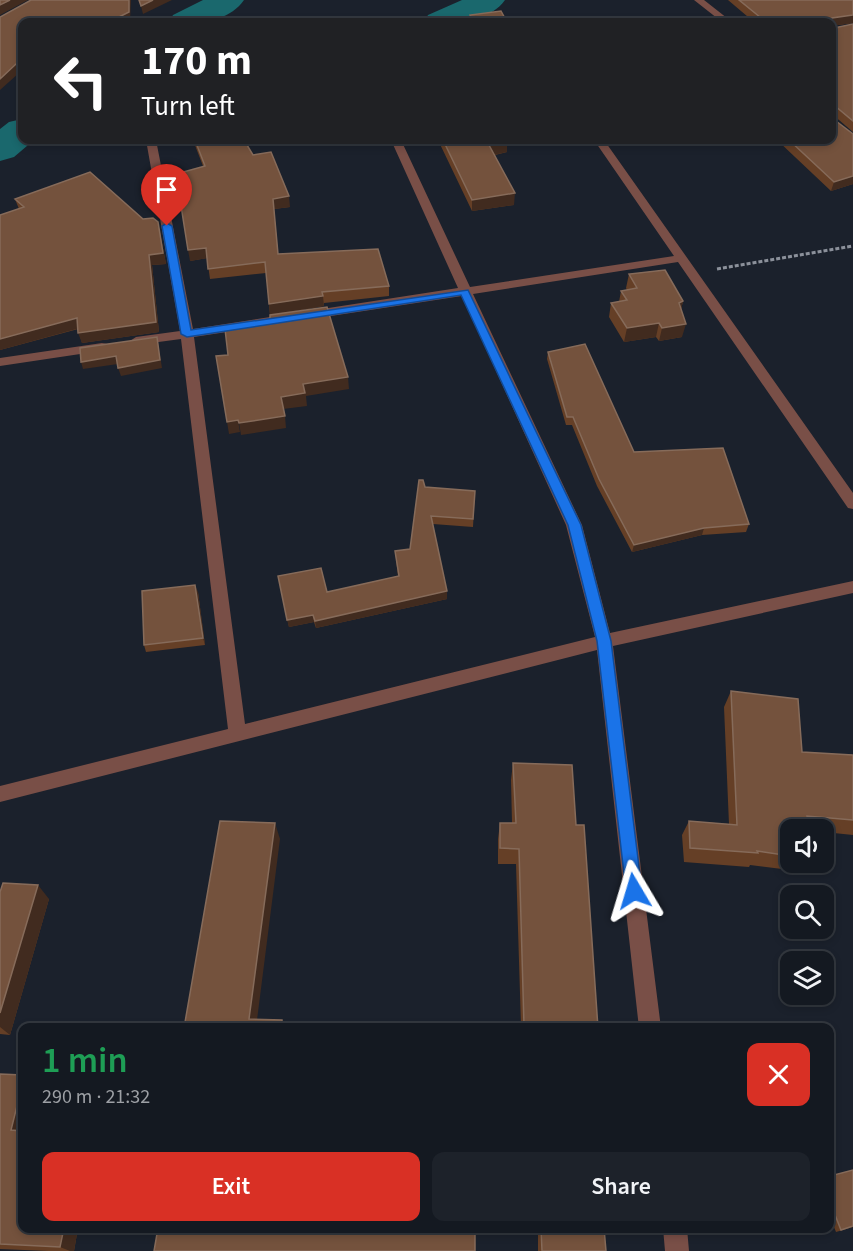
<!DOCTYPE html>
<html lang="en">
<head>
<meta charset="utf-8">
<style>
  body { margin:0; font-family:"Source Sans 3",sans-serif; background:#1d222a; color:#f1f3f6; height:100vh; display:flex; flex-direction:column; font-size:22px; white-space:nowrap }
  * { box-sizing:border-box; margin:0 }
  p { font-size:20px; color:#9da0a5 }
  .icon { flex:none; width:33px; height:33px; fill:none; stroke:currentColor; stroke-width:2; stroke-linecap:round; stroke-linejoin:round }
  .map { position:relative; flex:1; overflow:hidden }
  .sheet { position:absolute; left:18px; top:1023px; width:816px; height:210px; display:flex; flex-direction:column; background:#141921; border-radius:12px; box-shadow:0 3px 9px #0003,0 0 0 2px #33383f }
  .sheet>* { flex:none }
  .hud { position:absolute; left:18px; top:18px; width:818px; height:126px; border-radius:12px; box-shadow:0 3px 9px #0003,0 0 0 2px #33383f; background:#202124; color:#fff; overflow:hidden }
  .tools { position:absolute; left:780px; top:819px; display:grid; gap:12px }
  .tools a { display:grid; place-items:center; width:54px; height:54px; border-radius:12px; background:#141921; box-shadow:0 3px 9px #0003,0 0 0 2px #33383f; font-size:30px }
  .pin { position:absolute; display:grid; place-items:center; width:51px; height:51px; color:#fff; margin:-62px -26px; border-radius:50% 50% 50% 0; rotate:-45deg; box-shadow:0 0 6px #0007 }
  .pin .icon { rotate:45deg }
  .me { position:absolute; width:66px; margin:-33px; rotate:353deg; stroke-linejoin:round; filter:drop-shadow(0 0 4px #0008) }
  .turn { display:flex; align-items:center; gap:21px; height:126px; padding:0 24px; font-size:27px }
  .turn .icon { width:78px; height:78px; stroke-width:2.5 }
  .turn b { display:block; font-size:42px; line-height:51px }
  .round { display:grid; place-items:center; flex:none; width:63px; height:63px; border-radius:12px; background:#1d222a }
  .summary { display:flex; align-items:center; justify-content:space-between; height:102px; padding:0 24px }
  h1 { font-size:36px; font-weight:600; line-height:45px; color:#1e9e55 }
  .primary-button { display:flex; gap:12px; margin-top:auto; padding:12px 24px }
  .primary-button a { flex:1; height:69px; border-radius:12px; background:#d93025; color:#fff; font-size:24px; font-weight:600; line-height:69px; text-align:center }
  .primary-button a+a { background:#1d222a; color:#f1f3f6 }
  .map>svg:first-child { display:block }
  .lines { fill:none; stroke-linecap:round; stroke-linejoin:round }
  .river { fill:#1a686d; fill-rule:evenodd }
  .path { stroke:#8b909a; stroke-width:3; stroke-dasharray:4 2; stroke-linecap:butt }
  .minor { fill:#794f47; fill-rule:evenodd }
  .wall { fill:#653f26 }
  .shaded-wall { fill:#412b1f }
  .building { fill:#74523d; stroke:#866b5a; stroke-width:1.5 }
  .route { fill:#1a73e8; stroke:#114b97; stroke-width:1.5 }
</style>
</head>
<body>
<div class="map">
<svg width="853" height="1251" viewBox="0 0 853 1251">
  <rect width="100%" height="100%" fill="#1b212c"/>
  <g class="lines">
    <path class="river" d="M203 0H244C228 23 194 25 169 22L173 15Z
      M462 0H505C489 23 448 25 424 22L428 15Z
      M22 119V140H34L14 157 0 161V129L9 122Z"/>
    <path class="path" d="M717 269 853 246"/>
    <path class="minor" d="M694 0H704L732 22H722Z
      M146 140H156L193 329 458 288 391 140H401L470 287 674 256 594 140H604L853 493V509L848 508 678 262 473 294 582 525 610 633 853 581V593L613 646 661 1028H639L597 650 0 802V786L228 729 181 339 136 345 130 341 136 337 180 331ZM462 296 566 525 595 637 245 724 194 337Z
      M102 343 107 344 109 347 107 350 0 366V358Z
      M663 1228H687L689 1251H665Z"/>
  </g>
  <path class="wall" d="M728 0H853V24V23L831 26 834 28 853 24V132L832 114V118L853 134V184L831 191 777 140H831V22H754Z
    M0 17 130 21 128 22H22V74L19 73Z
    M193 140H244L253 155 290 207 274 209 278 254 389 286V296L324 303V306L270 315 266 273 210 279 207 258 190 261 203 166Z
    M438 140H507V152L495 155 514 205 472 211Z
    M15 199 143 219 158 222 166 264 152 265 159 332 82 343 78 329 0 350V215L19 209Z
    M629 274 683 301 681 310 682 337 659 341 656 337 624 342 609 317 611 303 619 302 621 291 627 290 626 288Z
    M548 352 634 452 749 524 746 532 702 535 632 552 597 486 572 425H566L547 359Z
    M425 487 475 491 473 527 433 524 447 599 316 628 314 622 289 627 278 576 327 592 398 576 395 551 410 549Z
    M198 592 205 645 146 652 144 645Z
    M731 691 802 752 853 755V835L824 832V830H790V857L782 869 750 865 749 867 684 862 682 835 689 821 729 824 724 707Z
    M513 763 576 825 598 1028 521 1026 516 864H498V839L500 823H512L511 780Z
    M0 892 49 899 10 1035 0 1034Z
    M0 1074 22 1075V1228H78L74 1251H48L0 1249Z
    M853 1170V1227L836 1232 830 1217V1176Z
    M538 1228H604L606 1251H538Z"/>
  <path class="shaded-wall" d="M10 0H28L0 15V5Z
    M129 0H131L130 21 128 22H113Z
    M153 0H172L143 14 141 6Z
    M853 15V23L831 26 832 18Z
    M16 64 19 73 0 90V79Z
    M507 141V152L489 156V145Z
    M853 176V184L831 191 834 182Z
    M515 193 514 205 472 211V200Z
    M289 196 290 207 274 209 273 199Z
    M158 222 166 264 152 265 159 332 82 343 78 333 149 255Z
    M206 248 208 258 190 261 188 250Z
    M323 296 324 306 270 315 269 304Z
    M683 301 680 314 679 303Z
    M77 318 80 328 0 350V339Z
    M659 323 656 337 624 342 627 328Z
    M686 324 682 337 659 341 662 328Z
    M157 337 162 368 121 376 118 368Z
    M116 356 118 364 83 369 81 362Z
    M348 377 349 389 306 396 307 406 283 409 281 397 303 384Z
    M285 416 286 428 241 435 239 423Z
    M238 420 240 432 229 434 227 422Z
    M704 528 702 535 632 552 634 545Z
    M195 585 198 592 205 645 203 638Z
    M447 591V599L316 628 315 621Z
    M313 615 314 622 289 627 287 620Z
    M275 823 280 839 256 1028 249 1019Z
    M38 885 49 899 10 1035 0 1027V1013Z
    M19 1098 22 1101V1137L11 1130Z
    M64 1228H78L74 1251H70L60 1247Z"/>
  <path class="building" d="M0 0H10L0 5Z
    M31 0H129V12L119 17 113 22H22V66L16 64 0 79V17Z
    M139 0H153L141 6Z
    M739 0H853V15L832 18 831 26 834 28 853 24V121L835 106H832V118L853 134V176L834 182 789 140H831V22H766Z
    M501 11 507 22H454L472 19 470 15Z
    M195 140H244L253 155 271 152 289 196 273 199 278 254 378 249 389 286 322 292 323 296 269 304 265 262 208 269 206 248 188 250 176 174 205 166Z
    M443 140H507V141L489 145 515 193 472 200Z
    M90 172 143 219 153 218 158 222 163 253 149 255 156 322 78 333 77 318 0 339V215L24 207 15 199Z
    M665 270 683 301 679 303 686 324 662 328 659 323 627 328 611 303 627 300 621 291 637 288 629 274Z
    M327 307 348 377 303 384 305 393 281 397 285 416 239 423 238 420 227 422 216 356 228 355 225 329 270 323V315Z
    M157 337 160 360 118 368 116 356 81 362 80 348Z
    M585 344 634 452 723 448 749 524 704 528 634 545 599 479 573 417H567L548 352Z
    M419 480H423L425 487 475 491 473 519 431 516 447 591 315 621 313 615 287 620 278 576 321 568 327 592 399 576 395 551 410 549Z
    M195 585 203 638 144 645 142 591Z
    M731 691 798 699 802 752 853 755V820L807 816 809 830H790V856L757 851 758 853 690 848 689 821 737 825Z
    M513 763 572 765 576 825H584L598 1028H499V1026H524L519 849 500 848V823H516Z
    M220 821 275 823 249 1019 282 1020V1028H184Z
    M3 883 38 885 0 1013V892Z
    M0 1074 22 1075V1098H19L11 1130 22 1131V1228H64L60 1247 0 1244Z
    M830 1086 834 1100 830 1101Z
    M853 1170V1226L841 1230 830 1202V1176Z
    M158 1228H475V1251H154Z
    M541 1228H604L606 1251H542Z"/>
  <path class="route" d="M167 223 172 226 191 330 468 290 581 525 611 641 642 891 640 897 634 899 628 897 626 891 597 641 568 525 461 295 187 337 181 334 162 226Z"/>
</svg>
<div class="tools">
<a><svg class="icon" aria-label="sound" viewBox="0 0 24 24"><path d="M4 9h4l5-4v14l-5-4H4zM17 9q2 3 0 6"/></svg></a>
<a><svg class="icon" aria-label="search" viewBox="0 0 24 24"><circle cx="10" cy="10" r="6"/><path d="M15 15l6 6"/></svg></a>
<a><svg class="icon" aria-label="layers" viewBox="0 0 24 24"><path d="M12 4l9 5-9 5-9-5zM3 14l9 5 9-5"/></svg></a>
</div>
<div class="pin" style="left:167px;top:226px;background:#d93025"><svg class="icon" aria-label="arrive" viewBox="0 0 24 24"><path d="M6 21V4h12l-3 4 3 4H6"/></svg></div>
<svg class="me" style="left:634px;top:891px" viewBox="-20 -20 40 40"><path d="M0-17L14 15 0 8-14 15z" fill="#1a73e8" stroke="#fff" stroke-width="4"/></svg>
<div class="hud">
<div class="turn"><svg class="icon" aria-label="left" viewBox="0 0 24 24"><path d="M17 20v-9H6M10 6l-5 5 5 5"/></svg><div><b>170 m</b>Turn left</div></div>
</div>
<section class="sheet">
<div class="summary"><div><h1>1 min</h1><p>290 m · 21:32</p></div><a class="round" style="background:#d93025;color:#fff"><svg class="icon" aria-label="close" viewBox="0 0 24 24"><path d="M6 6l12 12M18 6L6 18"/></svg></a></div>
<div class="primary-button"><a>Exit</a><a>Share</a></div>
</section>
</div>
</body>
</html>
